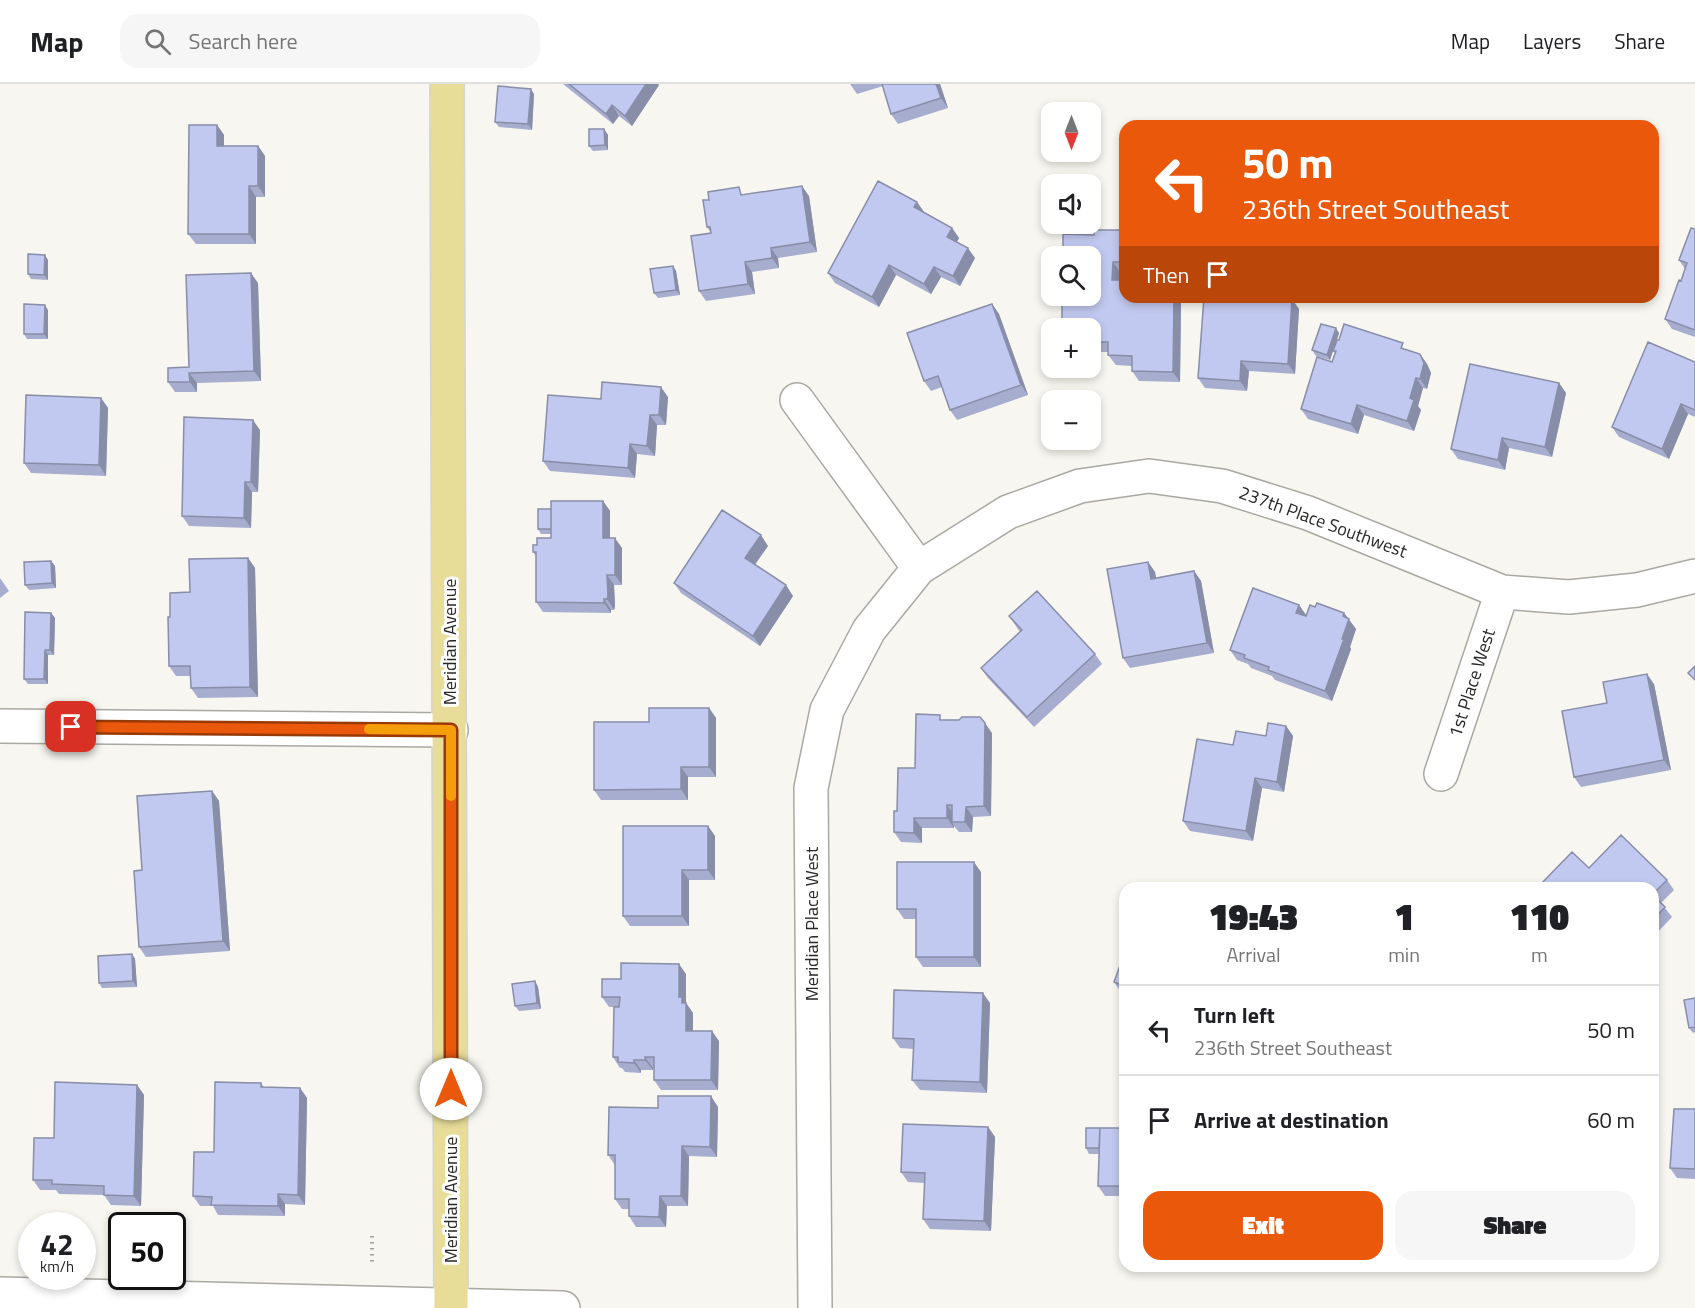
<!DOCTYPE html>
<html lang="en">
<head>
<meta charset="utf-8">
<style>
  body { margin:0; font-family:"Titillium Web",sans-serif; background:#f6f6f6; color:#202124; height:100vh; display:flex; flex-direction:column; font-size:22px; white-space:nowrap }
  * { box-sizing:border-box; margin:0 }
  p { font-size:20px; color:#757577 }
  .icon { flex:none; width:33px; height:33px; fill:none; stroke:currentColor; stroke-width:2; stroke-linecap:round; stroke-linejoin:round }
  .map { position:relative; flex:1; overflow:hidden }
  .side { position:absolute; left:1119px; top:798px; width:540px; height:390px; display:flex; flex-direction:column; background:#fff; border-radius:18px; box-shadow:0 3px 9px #0003 }
  .side>* { flex:none }
  .guide { position:absolute; left:1119px; top:36px; width:540px; height:183px; border-radius:18px; box-shadow:0 3px 9px #0003; background:#ea580c; color:#fff; overflow:hidden }
  .needle { width:39px; rotate:180deg }
  .controls { position:absolute; left:1041px; top:18px; display:grid; gap:12px }
  .controls a { display:grid; place-items:center; width:60px; height:60px; border-radius:12px; background:#fff; box-shadow:0 3px 9px #0003; font-size:30px }
  .speed { position:absolute; left:18px; top:1128px; display:flex; gap:12px; font-size:30px; font-weight:700; text-align:center }
  .speed>* { display:grid; place-content:center; width:78px; height:78px; border-radius:50%; background:#fff; box-shadow:0 3px 9px #0003; line-height:1 }
  .speed small { font-size:15px; font-weight:400 }
  .speed .limit { border:3px solid #111; border-radius:9px; background:#fff; color:#111 }
  .pin { position:absolute; display:grid; place-items:center; width:51px; height:51px; color:#fff; margin:-26px; border-radius:12px; box-shadow:0 3px 9px #0006 }
  .me { position:absolute; width:66px; margin:-33px; rotate:0deg; stroke-linejoin:round; filter:drop-shadow(0 0 4px #0008) }
  .turn { display:flex; align-items:center; gap:21px; height:126px; padding:0 24px; font-size:27px }
  .turn .icon { width:78px; height:78px; stroke-width:2.5 }
  .turn b { display:block; font-size:42px; line-height:51px }
  .then { display:flex; align-items:center; height:57px; padding:0 24px; background:#0003; gap:12px; font-size:22px }
  .eta { display:flex; justify-content:space-evenly; align-items:center; height:102px; text-align:center }
  .eta b { font-size:36px; font-weight:800; line-height:42px }
  .cta { display:flex; gap:12px; margin-top:auto; padding:12px 24px }
  .cta a { flex:1; height:69px; border-radius:18px; background:#ea580c; color:#fff; font-size:24px; font-weight:800; line-height:69px; text-align:center }
  .cta a+a { background:#f6f6f6; color:#202124 }
  ul { padding:0; list-style:none }
  li { display:flex; align-items:center; gap:18px; height:90px; padding:0 24px; border-top:2px solid #e0e0e0 }
  li div { flex:1 }
  li b { display:block; font-size:22px }
  li em { font-style:normal }
  header { display:flex; align-items:center; gap:36px; box-sizing:border-box; height:84px; padding:0 30px; background:#fff; border-bottom:2px solid #e0e0e0 }
  header strong { font-size:28px }
  nav { display:flex; gap:33px; margin-inline-start:auto; font-size:21px }
  .search { width:420px; height:54px; background:#f6f6f6; display:flex; align-items:center; gap:15px; box-sizing:border-box; padding:0 21px; border-radius:18px; color:#757577; font-size:22px }
  .map>svg:first-child { display:block }
  .lines { fill:none; stroke-linecap:round; stroke-linejoin:round }
  .minor-casing { stroke:#a9a8a2; stroke-width:36 }
  .major-casing { stroke:#d4d4d3; stroke-width:36 }
  .path { stroke:#a2a19d; stroke-width:4; stroke-dasharray:1.5 4.5; stroke-linecap:butt }
  .minor { stroke:#fff; stroke-width:33 }
  .major { stroke:#e7dc98; stroke-width:33 }
  .wall { fill:#a7adce }
  .shaded-wall { fill:#888da8 }
  .building { fill:#c2c9f0; stroke:#888da8; stroke-width:1.5 }
  .route-casing { stroke:#983908; stroke-width:15 }
  .route { stroke:#ea580c; stroke-width:10 }
  .slow { stroke:#f59e0b; stroke-width:10 }
  .labels { text-anchor:middle; stroke-width:6; stroke-linejoin:round; paint-order:stroke }
  .street-label { font-size:18px; fill:#282725; stroke:#fff }
</style>
</head>
<body>
<header>
<strong>Map</strong>
<div class="search"><svg class="icon" aria-label="search" viewBox="0 0 24 24"><circle cx="10" cy="10" r="6"/><path d="M15 15l6 6"/></svg>Search here</div>
<nav><a>Map</a><a>Layers</a><a>Share</a></nav>
</header>
<div class="map">
<svg width="1695" height="1224" viewBox="0 0 1695 1224">
  <rect width="100%" height="100%" fill="#f7f6f0"/>
  <g class="lines">
    <defs>
      <path id="minor" d="M797 316 919 484 1008 428 1080 402 1149 392 1222 402 1308 429 1502 508 1569 513 1637 506 1695 492
        M0 642 451 646
        M1441 690 1502 508
        M0 1210 563 1224
        M815 1224 811 704 827 626 869 546 919 484"/>
      <path id="major" d="M447 0 451 1224"/>
    </defs>
    <use href="#minor" class="minor-casing"/>
    <use href="#major" class="major-casing"/>
    <path class="path" d="M372 1152V1179"/>
    <use href="#minor" class="minor"/>
    <use href="#major" class="major"/>
  </g>
  <path class="wall" d="M563 0H658L659 1 632 42 619 32 613 40Z
    M850 0H940L948 24 898 40 891 30 883 2 857 10Z
    M534 10 532 46 499 43 495 38Z
    M217 41 224 51V62H258L265 72V113H256V160H196L188 150Z
    M604 45 608 51V66L593 67 589 62Z
    M745 111 809 112 817 168 778 174 779 184 752 188 755 210 706 217 699 207 711 149 707 143Z
    M917 118 924 128 952 144 959 154 957 158 975 174 960 202 941 193 931 210 896 191 879 223 835 199 828 189Z
    M1695 145V253L1672 245 1665 235 1685 185 1679 176Z
    M1125 146V188H1120V196L1125 213H1177L1181 219 1180 298 1139 297 1132 287V282L1116 281 1108 271V268H1090L1094 151Z
    M48 176V196L31 195 28 190Z
    M673 182 676 187 680 211 658 214 654 209Z
    M258 199 261 297 197 299V308H175L168 298 189 283Z
    M992 220 999 230 1028 311 957 336 950 326 942 303 931 307 924 297Z
    M1299 225 1295 290 1249 287 1247 307 1205 304 1198 294Z
    M48 226V255H27L24 250Z
    M1339 249 1337 256 1407 266 1420 270 1427 280 1431 289 1427 305 1423 304 1418 322 1421 326 1414 347 1364 331 1358 350 1308 335 1301 325 1332 278 1335 269 1333 267 1330 276 1316 272 1312 266Z
    M1695 278V333L1688 330 1669 375 1619 353 1612 343Z
    M1559 299 1566 309 1552 373 1509 364 1505 386 1458 375 1451 365Z
    M668 313 666 341H657L655 372 637 370 635 394 550 387 543 377Z
    M101 314 108 324 106 392 31 389 24 379Z
    M260 346 258 408H252L251 444 189 442 182 432Z
    M603 417 610 427V454L622 464V501H614L615 522 614 526H611V529L543 528 536 518V472L533 468 537 461 551 454V450H541L538 445 551 425Z
    M768 462 755 481 793 512 760 562 681 509 674 499Z
    M248 474 255 484 258 613 198 614 191 604V592H176L169 582 170 533 190 508Z
    M51 477 55 482 56 504 29 506 25 501Z
    M1148 478 1155 488 1156 494 1194 487 1201 497 1214 569 1130 584 1123 574Z
    M0 494 9 507 0 514Z
    M1299 521 1306 531 1305 532 1344 529 1356 545 1350 563 1351 565 1332 617 1275 596 1272 592 1251 584 1248 580 1237 576 1230 566Z
    M51 529 55 534 54 571H48V600H28L24 595Z
    M1009 532 1095 570 1102 580 1034 643 988 594 981 584 1020 548Z
    M1654 600 1671 686 1581 703 1574 693 1607 619Z
    M709 624 716 634V693H688V716H601L594 706Z
    M943 636 992 649 991 732 973 733 972 748H959L954 742V744H922V759L901 758 894 748 897 727 915 684Z
    M1286 642 1293 652 1284 708 1262 704 1253 757 1190 747 1183 737 1233 661 1266 652Z
    M212 707 219 717 230 867 146 873 139 863 142 786Z
    M708 742 715 752V796H689V842H630L623 832Z
    M1589 784 1667 796 1674 806 1661 819 1672 833 1653 853V804Z
    M981 788V883H923L916 873V835H904L897 825Z
    M1125 868V910L1121 908 1114 898Z
    M132 870 135 875 137 903 102 904 99 899Z
    M686 890V919L693 929V947L719 957 718 1006H661L654 996V984H653V986H641V989L625 988 622 984H620L613 973 619 923H609L602 913 621 895Z
    M535 897 538 903 541 925 519 927 515 922Z
    M1695 914V948L1693 949 1689 944Z
    M990 919 987 1009 920 1006 912 996 914 965 900 964 893 954Z
    M261 999 264 1003 300 1004 307 1014 305 1121 285 1120V1132L218 1131 213 1122H200L193 1112 214 1068Z
    M137 1001 144 1011 141 1122 111 1121 104 1111 59 1110 56 1106H40L33 1096 54 1054Z
    M718 1023 717 1073 689 1072 688 1122H667L666 1143H636L629 1132V1125H622L615 1115V1081L608 1071 658 1024Z
    M1695 1025V1095L1677 1094 1670 1084Z
    M988 1043 995 1053 991 1147 930 1145 923 1135 925 1099 908 1098 901 1088Z
    M1125 1044V1112H1105L1098 1102 1099 1070H1089L1086 1064Z"/>
  <path class="shaded-wall" d="M646 0H658L659 1 632 42 625 32Z
    M936 0H940L948 24 941 14Z
    M531 5 534 10 532 46 528 40Z
    M612 21 619 32 613 40 606 30Z
    M217 41 224 51V72L217 62Z
    M604 45 608 51V66L605 61Z
    M258 62 265 72V113L258 102Z
    M249 102 256 113V160L249 150Z
    M802 102 809 112 817 168 810 158Z
    M917 118 924 128 922 133 914 123Z
    M952 144 959 154 954 163 947 153Z
    M771 164 778 174 779 184 772 174Z
    M968 164 975 174 960 202 953 192Z
    M45 171 48 176V196L44 191Z
    M745 178 752 188 755 210 748 200Z
    M1113 178 1120 188V206L1112 196Z
    M889 181 896 191 879 223 872 213Z
    M673 182 676 187 680 211 676 206Z
    M934 183 941 193 931 210 924 200Z
    M251 189 258 199 261 297 254 287Z
    M1174 213H1177L1181 219 1180 298 1173 288Z
    M1292 215 1299 225 1295 290 1288 280Z
    M992 220 999 230 1028 311 1021 301Z
    M45 221 48 226V255L44 250Z
    M1336 244 1339 249 1330 276 1327 271Z
    M1420 270 1427 280 1431 289 1427 305 1420 295Z
    M1241 277 1249 287 1247 307 1240 297Z
    M189 289 197 299V308L190 298Z
    M1416 294 1423 304 1418 322 1421 326 1414 347 1407 337 1410 314Z
    M1559 299 1566 309 1552 373 1545 363Z
    M661 303 668 313 666 341 659 331Z
    M101 314 108 324 106 392 99 381Z
    M1681 320 1688 330 1669 375 1662 365Z
    M1357 321 1364 331 1358 350 1351 340Z
    M650 331 657 341 655 372 647 362Z
    M253 336 260 346 258 408 251 398Z
    M1502 354 1509 364 1505 386 1498 376Z
    M630 360 637 370 635 394 628 384Z
    M245 398 252 408 251 444 244 434Z
    M603 417 610 427V464L603 454Z
    M761 451 768 462 752 484 745 474Z
    M615 454 622 464V501L615 491Z
    M248 474 255 484 258 613 250 603Z
    M51 477 55 482 56 504 52 499Z
    M1148 478 1155 488 1158 505 1151 495Z
    M1194 487 1201 497 1214 569 1207 559Z
    M607 491 614 501 615 522 614 526 607 515Z
    M786 501 793 512 760 562 753 552Z
    M604 515 611 526V529L604 519Z
    M1299 521 1306 531 1303 539 1296 529Z
    M51 529 55 534 54 571 50 566Z
    M1344 529 1356 545 1350 563 1351 565 1332 617 1325 607 1342 555 1343 532Z
    M45 566 48 571V600L44 595Z
    M1647 590 1654 600 1671 686 1664 676Z
    M709 624 716 634V693L709 683Z
    M985 639 992 649 991 732 984 722Z
    M1286 642 1293 652 1284 708 1277 698Z
    M681 683 688 693V716L681 705Z
    M1255 694 1262 704 1253 757 1246 747Z
    M212 707 219 717 230 867 223 857Z
    M947 721 954 731 952 738 954 742V744L947 734Z
    M966 723 973 733 972 748 965 738Z
    M914 734 922 744V759L914 749Z
    M708 742 715 752V796L708 786Z
    M974 778 981 788V883L974 873Z
    M682 786 689 796V842L682 832Z
    M132 870 135 875 137 903 133 897Z
    M679 880 686 890V919L693 929V957L686 947 679 913Z
    M535 897 538 903 541 925 537 919Z
    M983 909 990 919 987 1009 980 998Z
    M712 947 719 957 718 1006 711 996Z
    M645 973 653 984V986L645 976Z
    M634 976 641 986V989L634 979Z
    M137 1001 144 1011 141 1122 134 1112Z
    M300 1004 307 1014 305 1121 298 1111Z
    M711 1012 718 1023 717 1073 710 1063Z
    M988 1043 995 1053 991 1147 984 1137Z
    M682 1062 689 1072 688 1122 681 1112Z
    M278 1110 285 1120V1132L278 1122Z
    M660 1112 667 1122 666 1143 659 1133Z"/>
  <path class="building" d="M569 0H646L625 32 612 21 606 30Z
    M882 0H936L941 14 891 30Z
    M498 2 531 5 528 40 495 38Z
    M189 41H217V62H258V102H249V150H188Z
    M589 45H604L605 61 589 62Z
    M878 97 917 118 914 123 952 144 947 153 968 164 953 192 934 183 924 200 889 181 872 213 828 189Z
    M802 102 810 158 771 164 772 174 745 178 748 200 699 207 691 152 711 149 710 143H707L703 116H709L708 108 739 103 741 111Z
    M1691 144 1695 145V246L1665 235 1679 196 1681 197 1687 179 1679 176Z
    M1094 146H1125V178H1113L1112 196H1125V213H1174L1173 288 1132 287V272L1108 271V258H1090V244H1062V212H1090V172H1063V150L1094 151Z
    M28 170 45 171 44 191 28 190Z
    M673 182 676 206 654 209 650 185Z
    M251 189 254 287 189 289 190 298H168V284L189 283 186 191Z
    M1204 213H1256L1292 215 1288 280 1241 277 1240 297 1198 294Z
    M24 220 45 221 44 250H24Z
    M992 220 1021 301 950 326 938 292 924 297 907 249Z
    M1321 240 1336 244 1327 271 1312 266Z
    M1344 240 1403 259 1401 264 1420 270 1424 279 1420 295 1416 294 1410 314 1414 316 1407 337 1357 321 1351 340 1301 325 1317 273 1332 278 1336 267H1333L1337 256H1339Z
    M1648 258 1695 278V326L1681 320 1662 365 1612 343Z
    M1470 280 1559 299 1545 363 1502 354 1498 376 1451 365Z
    M602 298 661 303 659 331H650L647 362 630 360 628 384 543 377 548 311 601 315Z
    M26 311 101 314 99 381 24 379Z
    M184 333 253 336 251 398H245L244 434 182 432Z
    M551 417H603V454H615V491H607L608 512 607 515H604V519L536 518V468H533V461H537V454H551Z
    M538 425H551V445H538Z
    M722 426 761 451 745 474 786 501 753 552 674 499Z
    M248 474 250 603 191 604 190 582H169L168 533H170V509L190 508 189 475Z
    M51 477 52 499 25 501 24 478Z
    M1148 478 1151 495 1194 487 1207 559 1123 574 1107 485Z
    M1253 504 1299 521 1296 529 1306 532 1310 521 1315 523 1317 519 1344 529 1343 532 1349 535 1342 555H1344L1325 607 1268 586 1269 583 1244 574 1245 571 1230 566Z
    M1037 507 1095 570 1027 633 981 584 1022 546 1009 532Z
    M25 528 51 529 50 566H45L44 595H24Z
    M1695 582V596L1688 589Z
    M1647 590 1664 676 1574 693 1562 627 1607 619 1603 598Z
    M649 624H709V683H681V705L594 706V638H649Z
    M916 630 940 631V636H959L962 633H980L985 639 984 722 966 723 965 738H952V721H947V734H914V749L894 748V727H897L898 684H915Z
    M1268 639 1286 642 1277 698 1255 694 1246 747 1183 737 1197 655 1233 661 1236 647 1266 652Z
    M212 707 223 857 139 863 134 787 142 786 137 712Z
    M623 742H708V786H682V832H623Z
    M1621 751 1667 796 1653 810V804L1538 803 1572 768 1589 784Z
    M897 778H974V873H916V825H897Z
    M1653 811 1665 823 1653 836Z
    M1125 868V902L1114 898Z
    M132 870 133 897 99 899 98 872Z
    M621 879 679 880V913H682V919H686V947H712L711 996H654V973H645V976H634V979L618 978V973H613L614 923H619L620 913H602V895H621Z
    M535 897 537 919 515 922 512 900Z
    M894 906 983 909 980 998 912 996 914 955 893 954Z
    M1695 914V943L1689 944 1684 916Z
    M55 998 137 1001 134 1112 104 1111V1102L52 1100V1096H33L34 1054H54Z
    M215 998 261 999V1003L300 1004 298 1111 278 1110V1122L211 1121 212 1113 193 1112 194 1068H214Z
    M658 1012H711L710 1063 682 1062 681 1112H660L659 1133 629 1132V1115H615V1071H608L609 1023 658 1024Z
    M1674 1025H1695V1085L1670 1084Z
    M903 1040 988 1043 984 1137 923 1135 925 1089 901 1088Z
    M1086 1044H1102H1100L1099 1064H1086Z
    M1100 1044H1125V1102H1098Z"/>
  <g class="lines">
    <defs>
      <path id="route" d="M71 643 451 646V1005"/>
    </defs>
    <use href="#route" class="route-casing"/>
    <use href="#route" class="route"/>
    <path class="slow" d="M369 645 451 646V712"/>
  </g>
  <g class="labels">
    <g class="street-label">
      <text transform="translate(1323 438) rotate(20)" y="6">237th Place Southwest</text>
      <text transform="translate(450 558) rotate(-90)" y="6">Meridian Avenue</text>
      <text transform="translate(1472 599) rotate(-72)" y="6">1st Place West</text>
      <text transform="translate(812 840) rotate(-90)" y="6">Meridian Place West</text>
      <text transform="translate(451 1116) rotate(-90)" y="6">Meridian Avenue</text>
    </g>
  </g>
</svg>
<div class="controls">
<a><svg class="needle" viewBox="-14 -14 28 28"><path d="M0-13l5 13h-10z" fill="#e53935"/><path d="M0 13l5-13h-10z" fill="#757577"/></svg></a>
<a><svg class="icon" aria-label="sound" viewBox="0 0 24 24"><path d="M4 9h4l5-4v14l-5-4H4zM17 9q2 3 0 6"/></svg></a>
<a><svg class="icon" aria-label="search" viewBox="0 0 24 24"><circle cx="10" cy="10" r="6"/><path d="M15 15l6 6"/></svg></a>
<a>+</a>
<a>−</a>
</div>
<div class="speed"><div>42<small>km/h</small></div><div class="limit">50</div></div>
<div class="pin" style="left:71px;top:643px;background:#d93025"><svg class="icon" aria-label="arrive" viewBox="0 0 24 24"><path d="M6 21V4h12l-3 4 3 4H6"/></svg></div>
<svg class="me" style="left:451px;top:1005px" viewBox="-20 -20 40 40"><circle r="19" fill="#fff"/><path d="M0-13L10 11 0 6-10 11z" fill="#ea580c"/></svg>
<div class="guide">
<div class="turn"><svg class="icon" aria-label="left" viewBox="0 0 24 24"><path d="M17 20v-9H6M10 6l-5 5 5 5"/></svg><div><b>50 m</b>236th Street Southeast</div></div>
<div class="then">Then<svg class="icon" aria-label="arrive" viewBox="0 0 24 24"><path d="M6 21V4h12l-3 4 3 4H6"/></svg></div>
</div>
<section class="side">
<div class="eta">
<div><b>19:43</b><p>Arrival</p></div>
<div><b>1</b><p>min</p></div>
<div><b>110</b><p>m</p></div>
</div>
<ul>
<li><svg class="icon" aria-label="left" viewBox="0 0 24 24"><path d="M17 20v-9H6M10 6l-5 5 5 5"/></svg><div><b>Turn left</b><p>236th Street Southeast</p></div><em>50 m</em></li>
<li><svg class="icon" aria-label="arrive" viewBox="0 0 24 24"><path d="M6 21V4h12l-3 4 3 4H6"/></svg><div><b>Arrive at destination</b></div><em>60 m</em></li>
</ul>
<div class="cta"><a>Exit</a><a>Share</a></div>
</section>
</div>
</body>
</html>
